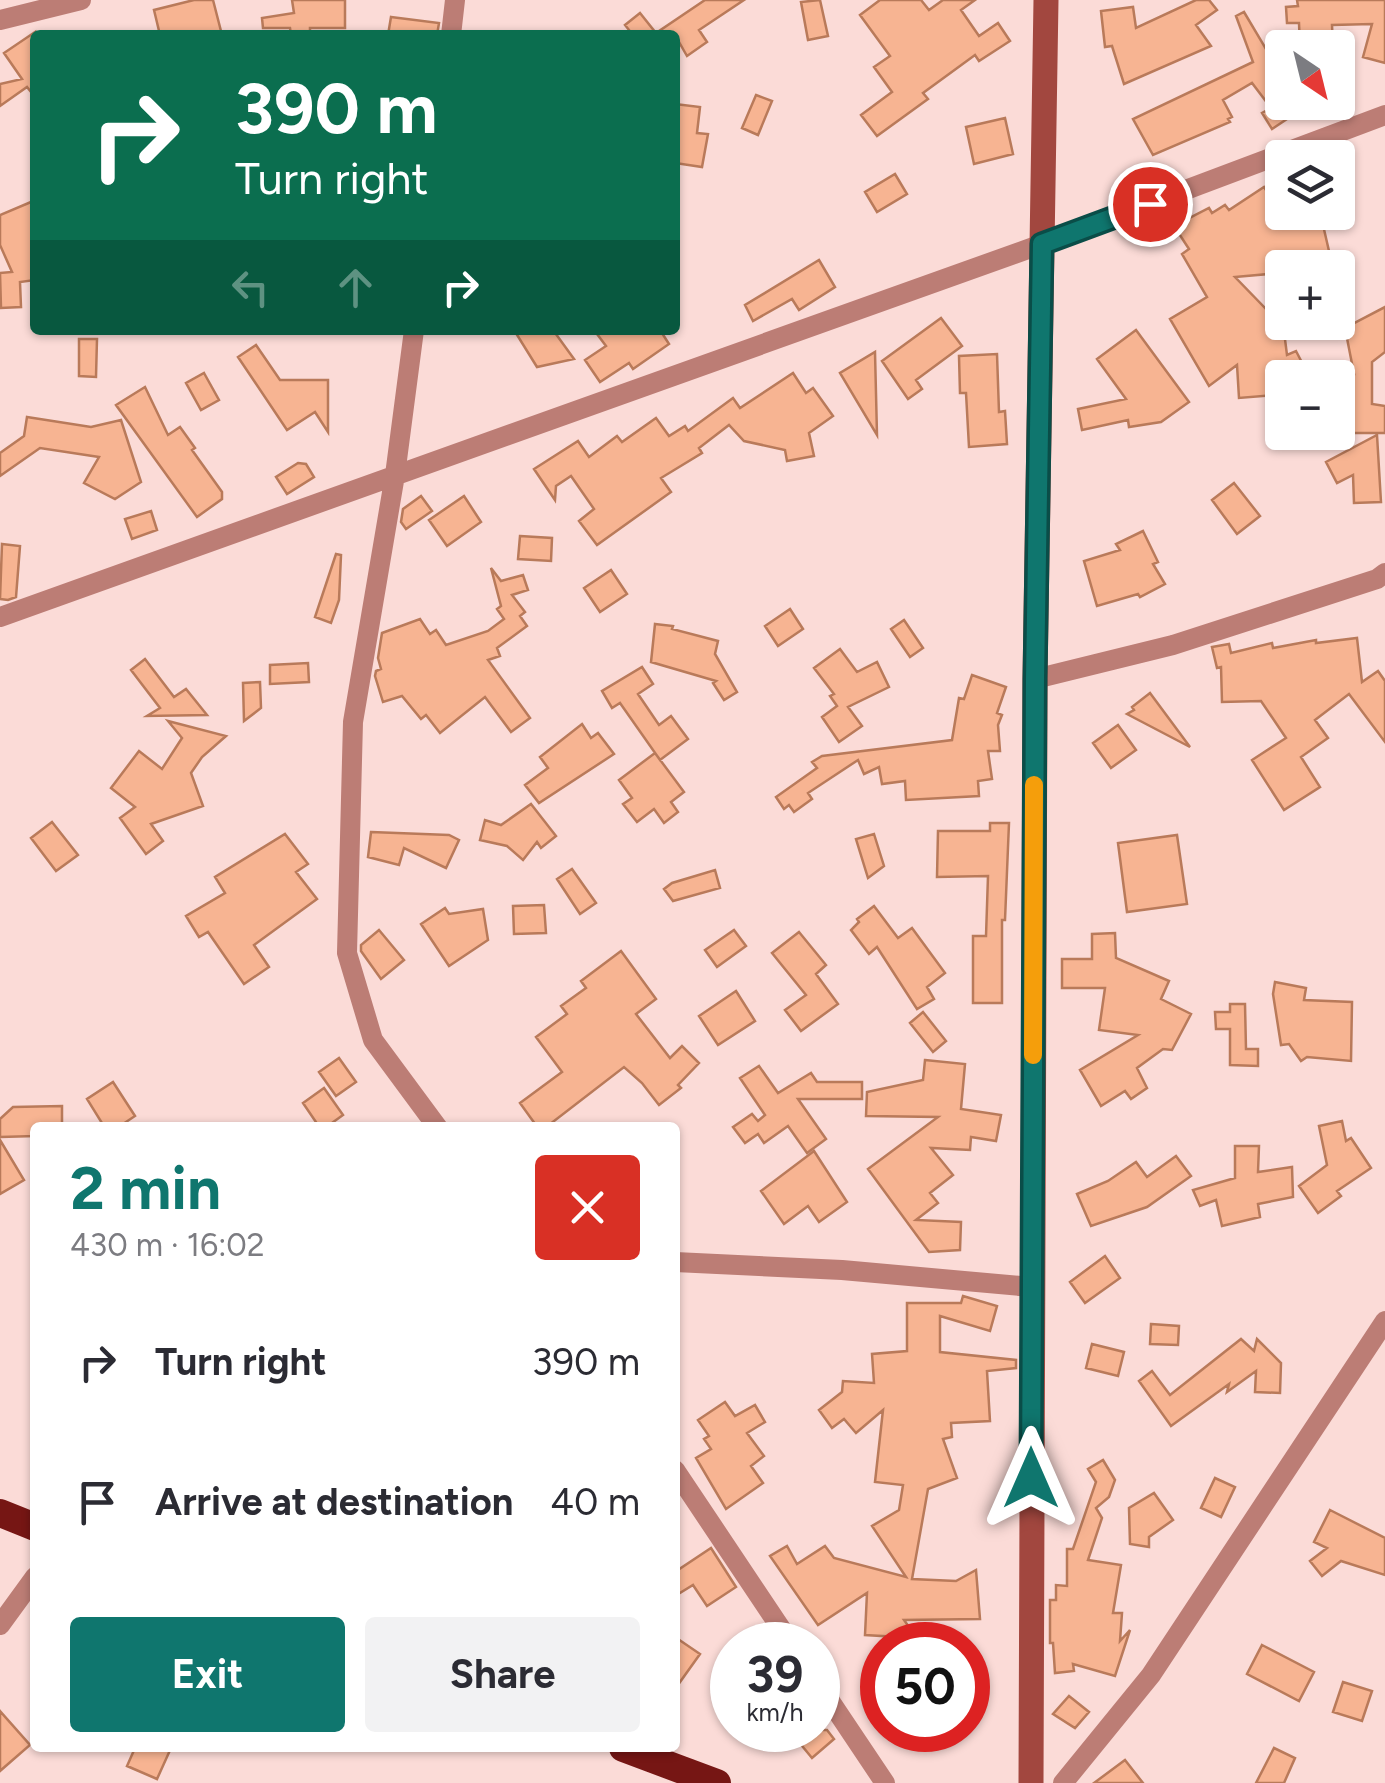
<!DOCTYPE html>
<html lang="en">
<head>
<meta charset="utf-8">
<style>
  body { margin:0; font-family:Figtree,sans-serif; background:#f2f2f3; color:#2b2b33; height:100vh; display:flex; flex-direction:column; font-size:38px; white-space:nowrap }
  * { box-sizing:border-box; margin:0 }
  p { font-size:32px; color:#7c7c81 }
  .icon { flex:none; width:55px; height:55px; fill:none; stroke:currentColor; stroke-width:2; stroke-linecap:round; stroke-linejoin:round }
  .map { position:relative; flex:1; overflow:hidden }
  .panel { position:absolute; left:30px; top:1122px; width:650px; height:630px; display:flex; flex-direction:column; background:#fff; border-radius:10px; box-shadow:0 2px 8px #0004 }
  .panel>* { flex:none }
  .banner { position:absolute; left:30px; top:30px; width:650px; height:305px; border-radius:10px; box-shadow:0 2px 8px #0004; background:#0b6e4f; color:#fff; overflow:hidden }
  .needle { width:65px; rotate:145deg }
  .buttons { position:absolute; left:1265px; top:30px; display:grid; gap:20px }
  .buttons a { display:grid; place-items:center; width:90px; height:90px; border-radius:10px; background:#fff; box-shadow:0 2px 8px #0004; font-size:50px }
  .speed { position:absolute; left:710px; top:1622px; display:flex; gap:20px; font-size:50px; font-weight:700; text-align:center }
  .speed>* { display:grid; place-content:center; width:130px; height:130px; border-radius:50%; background:#fff; box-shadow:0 2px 8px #0004; line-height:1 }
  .speed small { font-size:25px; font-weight:400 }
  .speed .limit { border:15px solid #d22; background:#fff; color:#111 }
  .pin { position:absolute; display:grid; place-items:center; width:85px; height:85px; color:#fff; margin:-42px; border:5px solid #fff; border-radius:50%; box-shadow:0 2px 10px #0007 }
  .me { position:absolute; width:110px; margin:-55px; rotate:0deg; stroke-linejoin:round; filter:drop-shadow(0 0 8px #0008) }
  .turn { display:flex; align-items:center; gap:35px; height:210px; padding:0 40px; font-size:45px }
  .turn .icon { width:130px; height:130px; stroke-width:2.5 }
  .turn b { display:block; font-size:70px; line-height:85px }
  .lanes { display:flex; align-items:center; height:95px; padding:0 40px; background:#0003; justify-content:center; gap:50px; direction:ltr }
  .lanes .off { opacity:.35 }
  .round { display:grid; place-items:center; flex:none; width:105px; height:105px; border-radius:10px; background:#f2f2f3 }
  .headline { display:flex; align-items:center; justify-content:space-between; height:170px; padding:0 40px }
  h1 { font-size:60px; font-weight:700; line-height:75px; color:#0f766e }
  .primary-button { display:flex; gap:20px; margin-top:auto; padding:20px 40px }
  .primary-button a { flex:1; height:115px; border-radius:10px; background:#0f766e; color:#fff; font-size:40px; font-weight:700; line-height:115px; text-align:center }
  .primary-button a+a { background:#f2f2f3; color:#2b2b33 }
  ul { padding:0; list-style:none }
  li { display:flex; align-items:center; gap:30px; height:140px; padding:0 40px }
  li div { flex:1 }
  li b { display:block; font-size:38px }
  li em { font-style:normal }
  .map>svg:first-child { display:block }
  .building { fill:#f7b492; stroke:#b97a5a; stroke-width:2.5 }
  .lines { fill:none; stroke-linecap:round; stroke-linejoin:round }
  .minor { stroke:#bc7d75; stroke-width:20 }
  .secondary { stroke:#a2473f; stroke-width:25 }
  .trunk { stroke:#761614; stroke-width:28 }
  .route-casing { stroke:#0a4d48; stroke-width:25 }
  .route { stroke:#0f766e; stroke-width:18 }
  .slow { stroke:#f59e0b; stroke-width:18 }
</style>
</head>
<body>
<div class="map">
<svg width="1385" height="1783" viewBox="0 0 1385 1783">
  <rect width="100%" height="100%" fill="#fbdbd7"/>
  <path class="building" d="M194 0H213L222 35H160L154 10Z
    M292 0H345V28H310V35H291L290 28H263L262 18 294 13Z
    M705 0H744L699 30 707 42 687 56 675 35H633L625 25 640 13 656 33Z
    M820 0 828 36 808 40 801 2Z
    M880 0H921L929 10 943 0H975L961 10 979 36 998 23 1010 41 979 61 975 55 923 93 928 99 877 136 861 115 892 92 874 67 890 56 860 15Z
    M1196 0H1209L1217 10 1196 25 1211 46 1124 84 1112 46 1105 47 1101 11 1133 7 1136 28Z
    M1297 0H1385V63L1363 57 1372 24 1332 25 1333 48H1300L1299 23H1287L1286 7 1298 6Z
    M1244 12 1282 76V102L1293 115 1272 129 1262 113 1271 108 1252 83 1223 100 1232 117 1228 119 1230 122 1153 155 1133 119 1253 62 1236 16Z
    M391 17 439 23 437 35H388Z
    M35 32V97L27 87 0 106V84L22 79 4 53Z
    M756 95 772 101 758 135 742 128Z
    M675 104 700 107 697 133 708 134 702 167 675 163Z
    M1005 118 1013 154 974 164 966 127Z
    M895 174 907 194 877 212 865 192Z
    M1264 187 1270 196 1273 194 1282 212H1320L1329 251 1267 265 1268 274 1235 277 1267 310 1281 308 1287 355 1296 351 1310 378H1275L1276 395 1239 398 1237 365 1209 386 1170 319 1207 297 1182 254 1189 249 1174 226 1209 208 1212 213 1225 205 1229 210Z
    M31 202 35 212V280L20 282 21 307 1 308 0 273 12 272 0 245V215Z
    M819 260 835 287 799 310 792 299 753 321 745 305Z
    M1385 307V352L1372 362V404L1385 406V433H1338V374H1354L1345 328Z
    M941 318 962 346 916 380 922 389 908 399 882 361Z
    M514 330H553L574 359 537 367Z
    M594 330H660L669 344 633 369 629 363 600 382 585 360 606 346Z
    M1136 330 1189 402 1161 422 1129 427 1128 420 1082 430 1078 409 1126 399 1097 359Z
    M79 339H97L96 377 79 376Z
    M256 345 280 380H328V432L315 412 287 430 238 357Z
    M875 352 877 435 840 373Z
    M997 354 999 412 1005 411 1007 444 969 447 966 393H960L959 356Z
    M204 373 219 400 201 410 186 383Z
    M793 373 806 393 813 388 833 416 809 433 814 456 787 461 785 450 744 441 729 425 699 448 702 453 661 478 671 492 597 545 579 521 594 509 571 476 556 486 555 500 534 469 578 441 589 457 617 436 622 442 656 418 669 436 685 426 688 431 733 398 740 408Z
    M145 387 168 435 180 427 195 448 192 450 222 492V499L197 517 116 405Z
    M27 417 91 427 121 420 141 482 115 499 84 483 99 457 40 448 0 476V453L24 436Z
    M1377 435 1381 502 1354 503 1353 475 1337 483 1326 462Z
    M298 463 306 464 314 477 287 494 276 477Z
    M1234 483 1260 516 1237 534 1212 500Z
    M421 496 432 511 406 529 401 522 403 509Z
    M464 496 481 522 447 546 429 520Z
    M151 511 157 530 132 539 125 519Z
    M1143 531 1158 562 1153 564 1165 584 1140 597 1138 594 1097 606 1084 561 1120 550 1116 544Z
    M520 536 552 538 551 561 518 559Z
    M2 544 20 546 16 597 8 600 0 599Z
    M336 554 341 555 339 600 331 623 315 617Z
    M491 568 501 581 523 575 528 590 512 595 525 612 520 616 527 626 497 648 500 656 488 660 530 718 511 732 485 697 440 733 426 715 421 719 402 696 383 702 375 676 376 671 381 669 378 658 382 633 420 619 430 634 436 630 446 645 488 631 504 619 497 609 501 606Z
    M611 570 627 594 600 612 584 588Z
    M790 609 803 629 778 646 765 626Z
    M904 620 923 648 910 657 891 629Z
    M655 624 673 626 672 629 718 641 715 654 737 692 724 700 713 683 716 681 651 662Z
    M1357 638 1362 682 1378 671 1385 681V742L1349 694 1315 720 1328 738 1301 757 1320 787 1284 810 1252 760 1286 738 1261 701 1222 702 1221 667 1217 668 1212 647 1229 644 1231 653 1272 643 1273 648 1316 640V643Z
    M840 649 857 672 877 662 889 687 848 707 862 726 839 742 822 717 837 706 830 696 834 694 814 668Z
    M145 659 174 697 186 689 207 715 147 716 160 708 131 670Z
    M308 663 309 682 270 684V665Z
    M642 667 653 684 638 694 659 725 671 716 688 739 660 760 620 703 612 708 602 691Z
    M972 675 1006 687 997 713 1002 715 998 725 1000 751H988L992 779 978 781 979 796 906 800 905 781 882 784 879 767 864 774 858 760 808 793 812 799 794 812 789 805 784 809 776 797 817 768 812 762 822 756 952 740 959 698 964 699Z
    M260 682 261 708 244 721 243 683Z
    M1150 693 1190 747 1127 714 1134 710 1132 707Z
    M168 721 226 736 202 757 191 773 203 806 151 824 163 841 146 854 120 818 135 807 111 788 139 751 162 769 182 738Z
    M582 724 591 738 598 733 614 754 539 803 525 785 548 768 540 757Z
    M1118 725 1136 750 1111 768 1093 743Z
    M655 753 684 792 671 802 678 812 664 823 654 809 637 822 623 804 632 798 619 780Z
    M531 804 556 836 541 848 537 842 523 860 507 846 480 840 485 820 501 825Z
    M52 822 78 855 56 871 31 838Z
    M990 823H1009L1005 920H1002V1003H973V936H986L988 876 937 877 938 831H990Z
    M371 832 449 835 459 840 446 868 404 848 399 865 368 857Z
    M285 834 308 864 296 872 317 899 254 945 269 967 244 984 208 932 199 937 186 916 225 893 215 877Z
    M874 834 884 866 868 878 856 839Z
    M1177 835 1187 904 1127 912 1118 843Z
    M572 869 596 903 580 914 557 879Z
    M715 870 720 888 673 901 664 889 672 883Z
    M544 905 546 933 514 934 513 906Z
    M874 906 898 938 912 928 945 973 927 987 934 999 917 1009 877 947 869 954 851 930 859 922 857 919Z
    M445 908 449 914 483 909 488 940 449 966 421 924Z
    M379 930 404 960 381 979 361 951V945Z
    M734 930 746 946 717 967 705 950Z
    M799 932 826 965 816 974 838 1004 801 1031 785 1010 806 995 772 953Z
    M1115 933 1116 958 1169 981 1161 999 1191 1014 1172 1050 1163 1049 1137 1068 1147 1088 1131 1099 1125 1091 1101 1106 1080 1070 1138 1035 1099 1030 1105 988H1062V959H1092V934Z
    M621 951 656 999 636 1014 670 1058 682 1046 699 1063 678 1085 681 1088 659 1105 642 1083 624 1067 545 1128H538L520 1103 562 1072 536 1037 567 1014 561 1006 586 988 581 981Z
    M1275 982 1306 988 1304 1000 1352 1002 1351 1061 1307 1057 1301 1061 1289 1044 1281 1045 1273 994Z
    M736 991 755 1021 718 1045 699 1016Z
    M1230 1004H1245L1246 1049H1258V1066L1230 1065V1029H1216L1215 1012H1230Z
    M923 1012 946 1041 933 1052 910 1023Z
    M339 1058 356 1082 336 1096 319 1072Z
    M925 1060 965 1064 961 1109 1001 1115 996 1141 971 1137 970 1150 931 1148 953 1175 930 1193 938 1203 916 1220 961 1222 960 1250 929 1252 868 1169 938 1117 866 1116 867 1092 923 1080Z
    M759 1066 778 1093 811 1073 817 1082H862V1099H798L826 1139 807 1153 788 1126 764 1143 758 1134 745 1143 733 1127 752 1114 758 1121 765 1115 740 1078Z
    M113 1082 135 1116 117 1128H105L87 1099Z
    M324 1088 343 1115 325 1128H320L303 1103Z
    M62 1106V1128H35V1136L0 1137V1119L13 1107Z
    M1342 1121 1346 1141 1351 1138 1371 1168 1337 1191 1341 1196 1318 1213 1299 1186 1327 1165 1319 1126Z
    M0 1140 24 1180 0 1194Z
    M1235 1146H1259L1258 1172 1292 1167 1293 1197 1258 1204 1260 1217 1222 1226 1216 1200 1200 1206 1193 1190 1235 1178Z
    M814 1151 847 1202 819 1222 808 1206 784 1224 761 1191Z
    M1176 1156 1191 1176 1147 1207 1091 1226 1077 1194 1108 1181 1136 1162 1147 1177Z
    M1105 1256 1120 1278 1085 1303 1070 1282Z
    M963 1296 997 1306 990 1331 940 1316V1352L1016 1360V1368L987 1371 990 1421 951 1423 952 1437 943 1439 957 1478 928 1489 912 1579 956 1581 976 1570 980 1619 904 1620 917 1638 865 1635 867 1593 818 1625 770 1556 787 1546 797 1564 825 1546 834 1558 906 1577 872 1526 899 1510 903 1485 875 1482 883 1410 856 1433 844 1419 832 1428 819 1410 842 1392 843 1381 874 1383 872 1354 907 1351V1303H961Z
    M1151 1324 1179 1326 1178 1345 1150 1344Z
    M1241 1339 1254 1351 1257 1339 1281 1363 1280 1393 1255 1392 1256 1371 1227 1392 1229 1384 1171 1426 1139 1381 1152 1371 1170 1395Z
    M1092 1344 1124 1352 1118 1376 1086 1368Z
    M725 1402 735 1416 755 1405 765 1422 747 1433 764 1456 751 1466 763 1483 726 1509 696 1458 711 1449 704 1439 709 1436 698 1420Z
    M1103 1460 1115 1480 1109 1497 1096 1508 1102 1518 1088 1560 1121 1565 1113 1613H1122L1120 1641 1130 1630 1115 1676 1073 1664 1074 1671 1055 1673 1053 1643H1050V1600H1056V1585L1067 1586V1549H1073L1096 1482 1088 1469Z
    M1215 1478 1235 1487 1221 1517 1201 1508Z
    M1154 1493 1173 1520 1149 1537V1547L1130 1544 1129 1508Z
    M1330 1510 1385 1538V1575L1341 1561 1322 1576 1310 1561 1327 1548 1314 1542Z
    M711 1548 736 1587 707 1606 693 1585 675 1596V1572Z
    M675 1637 700 1654 675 1689Z
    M1262 1645 1314 1672 1299 1701 1247 1674Z
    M1343 1682 1372 1691 1362 1721 1333 1712Z
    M1069 1696 1089 1712 1075 1728 1053 1714Z
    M0 1711 30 1745 0 1771Z
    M789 1730H827L834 1739 812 1758Z
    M135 1748H171L157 1779 127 1766Z
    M1274 1748 1295 1758 1284 1783H1256Z
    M1125 1760 1143 1783H1094Z"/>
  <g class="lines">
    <path class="minor" d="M0 20 81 0
      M451 35 455 0
      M414 330 395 475 353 722 347 953 373 1040 438 1128
      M0 617 1042 244 1385 115
      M1035 679 1173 645 1377 579 1385 573
      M675 1262 842 1270 1031 1287
      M675 1470 792 1645
      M0 1625 35 1577
      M818 1683 885 1783
      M1063 1783 1151 1675 1385 1321"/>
    <path class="secondary" d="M1031 1783 1035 679 1046 0"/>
    <path class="trunk" d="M0 1513 35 1527
      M623 1748 717 1783"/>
  </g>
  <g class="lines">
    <defs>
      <path id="route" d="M1031 1478 1035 679 1042 244 1150 204"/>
    </defs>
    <use href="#route" class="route-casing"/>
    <use href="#route" class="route"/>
    <path class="slow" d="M1033 1055 1034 785"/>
  </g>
</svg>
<div class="buttons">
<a><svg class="needle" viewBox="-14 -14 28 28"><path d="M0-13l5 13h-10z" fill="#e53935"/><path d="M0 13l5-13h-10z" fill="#7c7c81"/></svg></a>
<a><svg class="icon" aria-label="layers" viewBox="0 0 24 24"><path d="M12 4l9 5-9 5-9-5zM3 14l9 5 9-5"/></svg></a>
<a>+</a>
<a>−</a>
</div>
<div class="speed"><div>39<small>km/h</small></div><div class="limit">50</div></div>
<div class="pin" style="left:1150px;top:204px;background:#d93025"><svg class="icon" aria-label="arrive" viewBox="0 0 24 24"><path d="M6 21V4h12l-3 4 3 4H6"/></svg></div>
<svg class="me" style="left:1031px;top:1478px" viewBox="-20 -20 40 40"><path d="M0-17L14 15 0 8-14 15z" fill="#0f766e" stroke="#fff" stroke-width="4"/></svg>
<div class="banner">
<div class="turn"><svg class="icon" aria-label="right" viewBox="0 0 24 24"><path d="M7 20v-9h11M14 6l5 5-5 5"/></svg><div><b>390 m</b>Turn right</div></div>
<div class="lanes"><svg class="icon off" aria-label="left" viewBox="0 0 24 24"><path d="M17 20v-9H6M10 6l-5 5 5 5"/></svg><svg class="icon off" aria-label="ahead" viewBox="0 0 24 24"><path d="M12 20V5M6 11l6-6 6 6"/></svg><svg class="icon" aria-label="right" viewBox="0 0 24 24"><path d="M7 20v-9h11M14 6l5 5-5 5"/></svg></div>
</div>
<section class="panel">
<div class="headline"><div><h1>2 min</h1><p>430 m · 16:02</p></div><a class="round" style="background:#d93025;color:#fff"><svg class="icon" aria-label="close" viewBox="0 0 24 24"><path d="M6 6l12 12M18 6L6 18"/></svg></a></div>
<ul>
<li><svg class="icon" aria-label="right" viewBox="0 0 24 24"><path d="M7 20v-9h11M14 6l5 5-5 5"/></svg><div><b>Turn right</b></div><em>390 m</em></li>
<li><svg class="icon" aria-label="arrive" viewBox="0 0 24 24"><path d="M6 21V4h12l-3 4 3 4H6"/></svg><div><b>Arrive at destination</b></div><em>40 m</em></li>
</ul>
<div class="primary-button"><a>Exit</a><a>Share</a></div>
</section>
</div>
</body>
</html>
